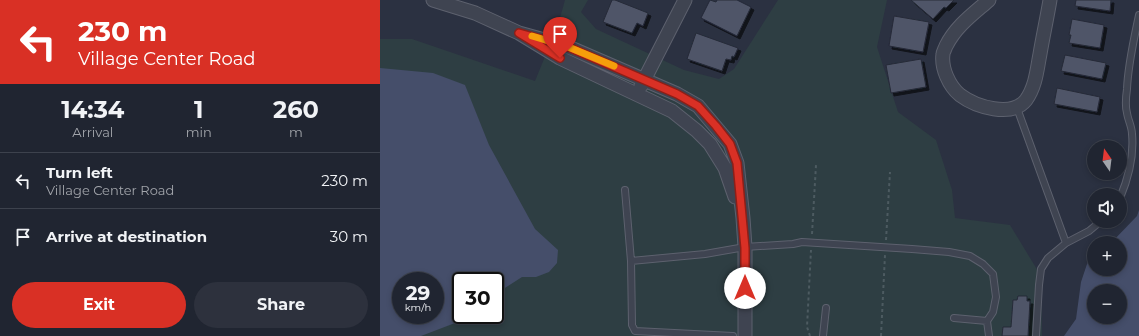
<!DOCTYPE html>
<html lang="en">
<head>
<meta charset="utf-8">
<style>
  body { margin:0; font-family:Montserrat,sans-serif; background:#2d313d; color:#f1f3f6; height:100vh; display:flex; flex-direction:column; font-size:15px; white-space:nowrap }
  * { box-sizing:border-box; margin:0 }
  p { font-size:13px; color:#a2a5ab }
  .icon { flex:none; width:22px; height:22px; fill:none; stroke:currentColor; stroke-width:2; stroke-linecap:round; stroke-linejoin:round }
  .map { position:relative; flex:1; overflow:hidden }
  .panel { display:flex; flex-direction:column; background:#202531; width:380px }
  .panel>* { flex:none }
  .top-card { background:#d93025; color:#fff; overflow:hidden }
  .needle { width:26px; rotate:346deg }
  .controls { position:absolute; left:707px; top:140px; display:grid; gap:8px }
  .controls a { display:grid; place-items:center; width:40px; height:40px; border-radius:50%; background:#202531; box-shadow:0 2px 6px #0003,0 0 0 1px #3d424d; font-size:20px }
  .speed { position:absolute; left:12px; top:272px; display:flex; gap:8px; font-size:20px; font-weight:700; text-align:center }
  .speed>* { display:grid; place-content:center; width:52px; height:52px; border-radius:50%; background:#202531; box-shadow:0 2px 6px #0003,0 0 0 1px #3d424d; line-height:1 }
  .speed small { font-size:10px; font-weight:400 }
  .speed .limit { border:2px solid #111; border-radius:6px; background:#fff; color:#111 }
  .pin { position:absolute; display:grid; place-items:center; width:34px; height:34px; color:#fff; margin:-41px -17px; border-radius:50% 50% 50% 0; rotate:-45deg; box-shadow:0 0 4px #0007 }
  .pin .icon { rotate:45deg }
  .me { position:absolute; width:44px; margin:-22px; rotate:0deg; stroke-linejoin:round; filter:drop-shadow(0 0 3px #0008) }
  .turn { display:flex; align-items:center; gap:14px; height:84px; padding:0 12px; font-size:18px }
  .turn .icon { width:52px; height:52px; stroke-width:2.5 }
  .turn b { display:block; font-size:28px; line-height:34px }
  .eta { display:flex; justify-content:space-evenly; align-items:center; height:68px; text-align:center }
  .eta b { font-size:24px; font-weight:700; line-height:28px }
  .cta { display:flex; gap:8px; margin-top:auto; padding:8px 12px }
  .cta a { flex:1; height:46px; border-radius:24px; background:#d93025; color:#fff; font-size:16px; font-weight:700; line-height:46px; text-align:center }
  .cta a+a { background:#2d313d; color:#f1f3f6 }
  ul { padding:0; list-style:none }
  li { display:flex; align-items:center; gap:12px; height:56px; padding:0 12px; border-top:1px solid #3d424d }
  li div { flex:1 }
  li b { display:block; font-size:15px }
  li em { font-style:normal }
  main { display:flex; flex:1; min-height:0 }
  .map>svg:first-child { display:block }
  .green { fill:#2e3e43; fill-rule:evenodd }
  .water { fill:#454e6a; fill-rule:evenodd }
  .building { fill:#505567; stroke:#252a38; filter:url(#shadow) }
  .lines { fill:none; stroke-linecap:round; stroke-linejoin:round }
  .service-casing { stroke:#5d616e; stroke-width:8 }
  .minor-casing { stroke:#5d616e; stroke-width:15 }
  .path { stroke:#4d5b61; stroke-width:2; stroke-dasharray:3 3; stroke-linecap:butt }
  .service { stroke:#3f4451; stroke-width:6 }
  .minor { stroke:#3f4451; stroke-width:13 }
  .route-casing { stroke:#8d1f18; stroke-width:10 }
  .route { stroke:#d93025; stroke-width:7 }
  .slow { stroke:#f59e0b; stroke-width:7 }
</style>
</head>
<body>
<main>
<section class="panel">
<div class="top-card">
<div class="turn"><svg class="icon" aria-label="left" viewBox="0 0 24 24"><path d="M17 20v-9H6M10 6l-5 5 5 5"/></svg><div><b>230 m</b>Village Center Road</div></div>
</div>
<div class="eta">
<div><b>14:34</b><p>Arrival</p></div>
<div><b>1</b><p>min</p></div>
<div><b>260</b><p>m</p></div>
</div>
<ul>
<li><svg class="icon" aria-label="left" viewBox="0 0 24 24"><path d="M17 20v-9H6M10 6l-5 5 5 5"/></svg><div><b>Turn left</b><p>Village Center Road</p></div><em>230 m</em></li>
<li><svg class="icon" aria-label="arrive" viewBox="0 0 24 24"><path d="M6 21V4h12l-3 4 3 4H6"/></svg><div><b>Arrive at destination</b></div><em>30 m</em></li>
</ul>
<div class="cta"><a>Exit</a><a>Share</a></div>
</section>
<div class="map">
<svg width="759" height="336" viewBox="0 0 759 336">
  <defs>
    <filter id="shadow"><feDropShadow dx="3" dy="3" stdDeviation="0" flood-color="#0009"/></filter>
  </defs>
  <rect width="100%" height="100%" fill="#2b3141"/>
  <path class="green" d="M185 0H208L201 12 216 29 304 70 339 79 354 69 398 0H507L497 47 518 112 556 140 572 190 575 218 630 225 661 276 662 336H0V39H32L155 81 178 25ZM21 281H55V315H21ZM81 281H115V315H81Z"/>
  <path class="water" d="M0 68 53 73 85 85 109 145 155 229 178 250 177 263 169 272 156 277H142L120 291 115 296V281H81V315H96L41 336H0ZM21 281H55V315H21Z
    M759 210V336H684L696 319 701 282 710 255 714 254V269H740V243H731L757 216ZM714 291H740V317H714Z"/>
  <path class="building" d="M232 0H235L268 13 263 26 257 23 252 33 223 22Z
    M330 0 336 2 337 0H357L371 7 357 36 321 18Z
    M531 0H574L566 8 564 7 553 19Z
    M696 0H731L730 11 695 6Z
    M514 16 549 22 543 52 509 46Z
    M692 19 724 25 720 48 689 43 691 35H689Z
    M316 33 358 48 354 57 352 56 351 60 346 59 342 71 307 59Z
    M685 55 726 63 722 79 681 71Z
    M541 59 546 87 511 93 506 65Z
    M677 88 720 97 717 112 674 104Z
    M638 296H647V301H650L648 336H622L623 327H631L633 300H637Z"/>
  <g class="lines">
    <defs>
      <path id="service" d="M637 108 686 243
        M245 190 251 261 252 325 255 331 353 336
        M740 198C748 179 754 155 752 134 752 127 748 120 747 113 745 106 746 96 747 89 748 64 754 39 759 15
        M251 261 325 254 365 247 413 244 422 242 532 249 569 252 590 256 603 264 613 274 616 297 613 312 607 321 574 318
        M607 321 609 336
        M443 336 446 308
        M656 336 659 285 661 269 668 258 686 243 709 231 721 221"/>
      <path id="minor" d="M53 0 95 13 139 33 180 58 292 111 317 131 330 144 345 168 355 197
        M609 0C593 14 576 26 566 46 565 49 563 52 563 54 561 68 569 86 580 95 596 107 632 118 646 100 656 86 657 69 660 54 663 36 667 18 670 0
        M139 33 186 46 297 94 318 106 350 144 357 163 363 218 365 247V336
        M261 86 305 0"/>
    </defs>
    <use href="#service" class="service-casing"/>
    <use href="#minor" class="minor-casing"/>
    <path class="path" d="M432 234 436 165
      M506 240 510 172
      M430 336 427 327 431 250
      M501 336 505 255"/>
    <use href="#service" class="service"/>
    <use href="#minor" class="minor"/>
  </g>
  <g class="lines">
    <defs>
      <path id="route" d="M180 58 139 33 186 46 297 94 318 106 336 126 350 144 357 163 365 248V288"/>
    </defs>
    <use href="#route" class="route-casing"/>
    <use href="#route" class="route"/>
    <path class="slow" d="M152 36 186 46 234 66"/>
  </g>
</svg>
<div class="controls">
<a><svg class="needle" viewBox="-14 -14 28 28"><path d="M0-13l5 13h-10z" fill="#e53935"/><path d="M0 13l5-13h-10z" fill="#a2a5ab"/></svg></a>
<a><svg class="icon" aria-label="sound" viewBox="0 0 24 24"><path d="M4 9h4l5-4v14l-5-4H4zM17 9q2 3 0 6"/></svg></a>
<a>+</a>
<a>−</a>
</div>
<div class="speed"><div>29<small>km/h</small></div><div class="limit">30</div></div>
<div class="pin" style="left:180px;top:58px;background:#d93025"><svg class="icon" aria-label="arrive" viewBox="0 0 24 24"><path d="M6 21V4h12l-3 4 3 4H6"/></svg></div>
<svg class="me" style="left:365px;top:288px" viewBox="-20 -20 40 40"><circle r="19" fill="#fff"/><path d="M0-13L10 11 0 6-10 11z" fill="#d93025"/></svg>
</div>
</main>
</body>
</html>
